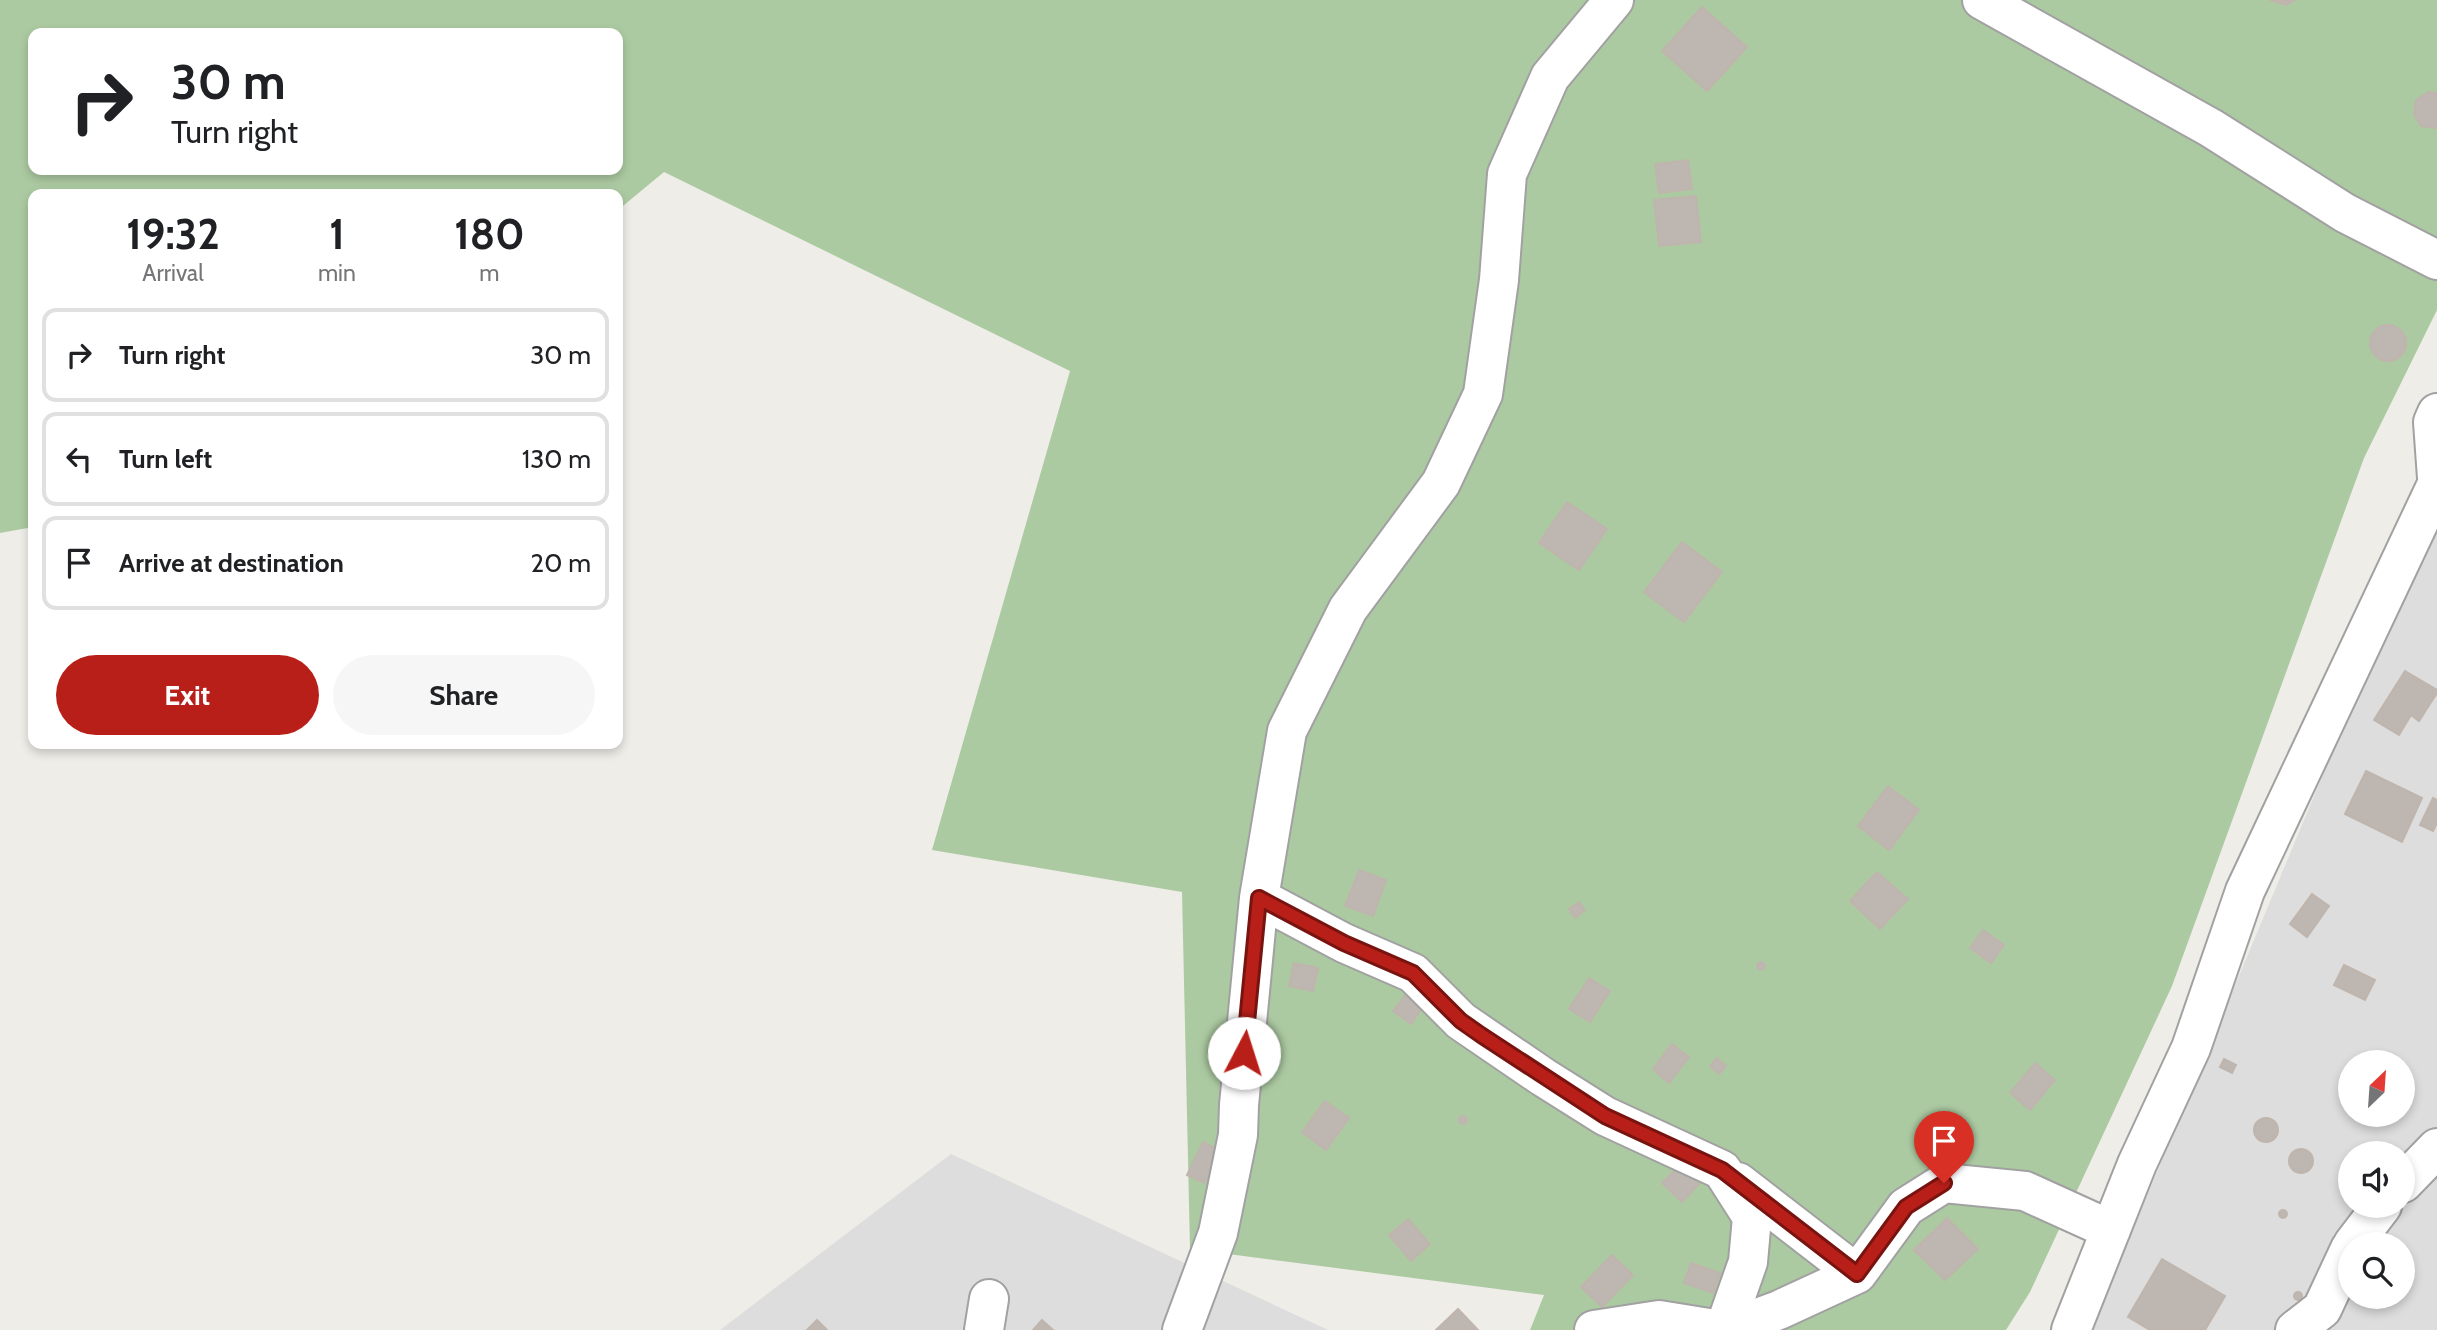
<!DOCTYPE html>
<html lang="en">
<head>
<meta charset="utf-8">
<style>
  body { margin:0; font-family:Cabin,sans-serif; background:#f6f6f6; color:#202124; height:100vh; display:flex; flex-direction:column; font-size:26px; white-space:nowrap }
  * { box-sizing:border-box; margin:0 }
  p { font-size:23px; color:#757577 }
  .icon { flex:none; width:38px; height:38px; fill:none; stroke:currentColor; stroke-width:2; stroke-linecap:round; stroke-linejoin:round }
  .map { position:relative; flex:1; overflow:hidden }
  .details { position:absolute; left:28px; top:189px; width:595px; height:560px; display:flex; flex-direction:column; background:#fff; border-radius:14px; box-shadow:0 4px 10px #0003 }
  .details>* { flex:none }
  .guide { position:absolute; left:28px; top:28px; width:595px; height:147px; border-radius:14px; box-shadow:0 4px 10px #0003; background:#fff; color:#202124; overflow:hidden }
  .needle { width:46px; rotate:25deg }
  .controls { position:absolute; left:2338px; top:1050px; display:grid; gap:14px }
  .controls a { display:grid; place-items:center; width:77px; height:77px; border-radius:50%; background:#fff; box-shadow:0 4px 10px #0003; font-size:35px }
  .pin { position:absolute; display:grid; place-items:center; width:60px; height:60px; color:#fff; margin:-72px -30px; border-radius:50% 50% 50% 0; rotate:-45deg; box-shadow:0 0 7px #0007 }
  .pin .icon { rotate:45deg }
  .me { position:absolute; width:77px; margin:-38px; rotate:5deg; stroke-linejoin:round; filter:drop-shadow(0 0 5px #0008) }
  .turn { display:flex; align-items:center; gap:24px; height:147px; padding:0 28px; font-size:32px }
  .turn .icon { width:91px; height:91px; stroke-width:2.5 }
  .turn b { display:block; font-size:49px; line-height:60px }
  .eta { display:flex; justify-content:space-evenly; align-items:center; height:119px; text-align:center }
  .eta b { font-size:42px; font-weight:800; line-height:49px }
  .primary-button { display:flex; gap:14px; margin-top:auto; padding:14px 28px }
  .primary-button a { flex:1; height:80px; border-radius:42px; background:#b81f19; color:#fff; font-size:28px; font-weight:800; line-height:80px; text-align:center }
  .primary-button a+a { background:#f6f6f6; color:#202124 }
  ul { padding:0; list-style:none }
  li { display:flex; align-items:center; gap:21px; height:94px; margin:0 14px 10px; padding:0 14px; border:4px solid #e0e0e0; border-radius:14px }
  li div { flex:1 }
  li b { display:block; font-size:26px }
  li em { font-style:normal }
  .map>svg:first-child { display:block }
  .residential { fill:#dedddd; fill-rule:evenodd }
  .forest { fill:#accaa2; fill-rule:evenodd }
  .building { fill:#bdb6b1; stroke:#bfb5ac; stroke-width:2 }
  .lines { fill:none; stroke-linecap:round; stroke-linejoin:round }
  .minor-casing { stroke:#a1a1a1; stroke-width:42 }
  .minor { stroke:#fff; stroke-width:38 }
  .route-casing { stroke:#781410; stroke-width:18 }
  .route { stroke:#b81f19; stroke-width:12 }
</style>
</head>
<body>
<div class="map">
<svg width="2437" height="1330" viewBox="0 0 2437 1330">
  <rect width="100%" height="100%" fill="#efede8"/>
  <path class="residential" d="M2437 501V1330H2091L2239 976ZM2350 1062H2403V1115H2350ZM2350 1153H2403V1206H2350ZM2350 1244H2403V1297H2350Z
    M951 1154 1328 1330H720Z"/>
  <path class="forest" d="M0 0H2437V310L2364 458 2172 986 2030 1292 2006 1330H1530L1544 1295 1190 1249 1182 892 932 850 1070 371 664 172 618 210V194H33V527L0 533ZM33 33H618V170H33Z"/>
  <path class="building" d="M2270 0H2295L2286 5Z
    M1702 7 1747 47 1707 91 1662 51Z
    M2428 92 2437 93V127L2435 128 2421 126 2414 114 2416 100Z
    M1688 160 1692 189 1659 193 1655 164Z
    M1696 196 1701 242 1659 246 1654 200Z
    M2370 343a18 18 0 1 1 36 0a18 18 0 1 1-36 0Z
    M1567 502 1607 529 1579 570 1539 543Z
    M1682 542 1722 572 1684 622 1644 592Z
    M2405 671 2437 690V693L2419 721 2411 715 2399 735 2374 720Z
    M2366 771 2422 798 2402 842 2345 814Z
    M1888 786 1919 810 1889 850 1858 826Z
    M2433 798 2437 800V823L2433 831 2420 825Z
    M1359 870 1386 880 1373 916 1345 906Z
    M1877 872 1908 899 1880 929 1850 901Z
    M2312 894 2329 906 2307 937 2290 924Z
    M1579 902 1585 910 1575 918 1569 909Z
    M1983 930 2004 945 1991 963 1970 948Z
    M1757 966a4 4 0 1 1 8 0a4 4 0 1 1-8 0Z
    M1294 963 1318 968 1313 991 1289 986Z
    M2344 965 2375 980 2365 1000 2334 985Z
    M1589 978 1610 991 1590 1022 1569 1009Z
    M1407 993 1424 1005 1411 1024 1393 1011Z
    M1672 1044 1689 1057 1669 1083 1653 1069Z
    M2366 1054 2382 1062H2362Z
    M1717 1058 1726 1066 1719 1074 1710 1066Z
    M2224 1059 2236 1065 2232 1073 2220 1067Z
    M2035 1063 2055 1080 2030 1110 2010 1093Z
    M1325 1101 1349 1118 1326 1150 1302 1132Z
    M1459 1120a4 4 0 1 1 8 0a4 4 0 1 1-8 0Z
    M2254 1130a12 12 0 1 1 24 0a12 12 0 1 1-24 0Z
    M1203 1142 1220 1151 1204 1183 1187 1175Z
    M2289 1161a12 12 0 1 1 24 0a12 12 0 1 1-24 0Z
    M1683 1162 1702 1181 1682 1202 1662 1183Z
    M2279 1214a4 4 0 1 1 8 0a4 4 0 1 1-8 0Z
    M1947 1218 1978 1249 1945 1280 1914 1250Z
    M1408 1219 1430 1244 1411 1261 1389 1235Z
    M1612 1255 1633 1275 1602 1307 1581 1287Z
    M2162 1259 2225 1296 2205 1330H2150L2128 1317Z
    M1691 1263 1720 1273 1713 1293 1684 1283Z
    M2294 1296a4 4 0 1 1 8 0a4 4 0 1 1-8 0Z
    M1458 1309 1478 1330H1436Z
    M817 1320 827 1330H807Z
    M1042 1320 1053 1330H1033Z"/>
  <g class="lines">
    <defs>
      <path id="minor" d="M1982 0 2211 128 2345 213 2437 260
        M2437 413 2433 422 2437 478
        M1259 898 1344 943 1413 973 1461 1021 1543 1077 1605 1116 1722 1170 1752 1217 1748 1262 1724 1330
        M1738 1182 1857 1274
        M2403 1183 2437 1148
        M2353 1244 2382 1206
        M984 1330 989 1299
        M1182 1330 1218 1233 1238 1135 1239 1105 1259 898 1287 731 1348 609 1441 483 1483 394 1499 280 1507 174 1550 77 1614 0
        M1594 1330 1659 1320 1721 1330
        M1725 1330 1779 1310 1857 1274 1906 1207 1944 1183 2025 1191 2111 1230
        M2071 1330 2137 1164 2191 1048 2245 891 2437 484
        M2295 1330 2322 1309 2350 1249"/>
    </defs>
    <use href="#minor" class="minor-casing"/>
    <use href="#minor" class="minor"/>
  </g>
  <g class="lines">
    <defs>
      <path id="route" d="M1244 1053 1259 898 1344 943 1413 973 1461 1021 1481 1035 1605 1116 1722 1170 1857 1274 1906 1207 1944 1183"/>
    </defs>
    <use href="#route" class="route-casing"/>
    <use href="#route" class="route"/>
  </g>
</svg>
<div class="controls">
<a><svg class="needle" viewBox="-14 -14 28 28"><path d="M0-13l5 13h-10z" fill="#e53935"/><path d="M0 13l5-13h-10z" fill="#757577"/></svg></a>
<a><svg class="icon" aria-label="sound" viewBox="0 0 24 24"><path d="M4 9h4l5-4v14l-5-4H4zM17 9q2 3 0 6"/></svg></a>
<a><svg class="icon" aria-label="search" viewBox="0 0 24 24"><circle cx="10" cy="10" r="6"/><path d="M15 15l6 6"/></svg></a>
</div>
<div class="pin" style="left:1944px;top:1183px;background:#d93025"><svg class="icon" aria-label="arrive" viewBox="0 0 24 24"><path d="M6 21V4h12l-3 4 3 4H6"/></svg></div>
<svg class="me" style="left:1244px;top:1053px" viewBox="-20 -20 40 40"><circle r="19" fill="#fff"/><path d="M0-13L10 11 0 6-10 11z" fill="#b81f19"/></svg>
<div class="guide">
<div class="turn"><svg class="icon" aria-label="right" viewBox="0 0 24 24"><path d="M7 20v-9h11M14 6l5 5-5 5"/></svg><div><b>30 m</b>Turn right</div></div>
</div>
<section class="details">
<div class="eta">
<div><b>19:32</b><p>Arrival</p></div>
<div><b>1</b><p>min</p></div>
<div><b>180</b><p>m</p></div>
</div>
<ul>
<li><svg class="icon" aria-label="right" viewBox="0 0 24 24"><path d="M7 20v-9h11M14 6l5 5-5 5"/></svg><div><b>Turn right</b></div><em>30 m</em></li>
<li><svg class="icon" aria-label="left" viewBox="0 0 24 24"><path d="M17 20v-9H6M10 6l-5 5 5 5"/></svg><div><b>Turn left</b></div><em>130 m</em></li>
<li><svg class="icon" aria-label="arrive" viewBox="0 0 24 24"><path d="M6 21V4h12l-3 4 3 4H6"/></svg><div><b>Arrive at destination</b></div><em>20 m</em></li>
</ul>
<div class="primary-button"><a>Exit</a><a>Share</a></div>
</section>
</div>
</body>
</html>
